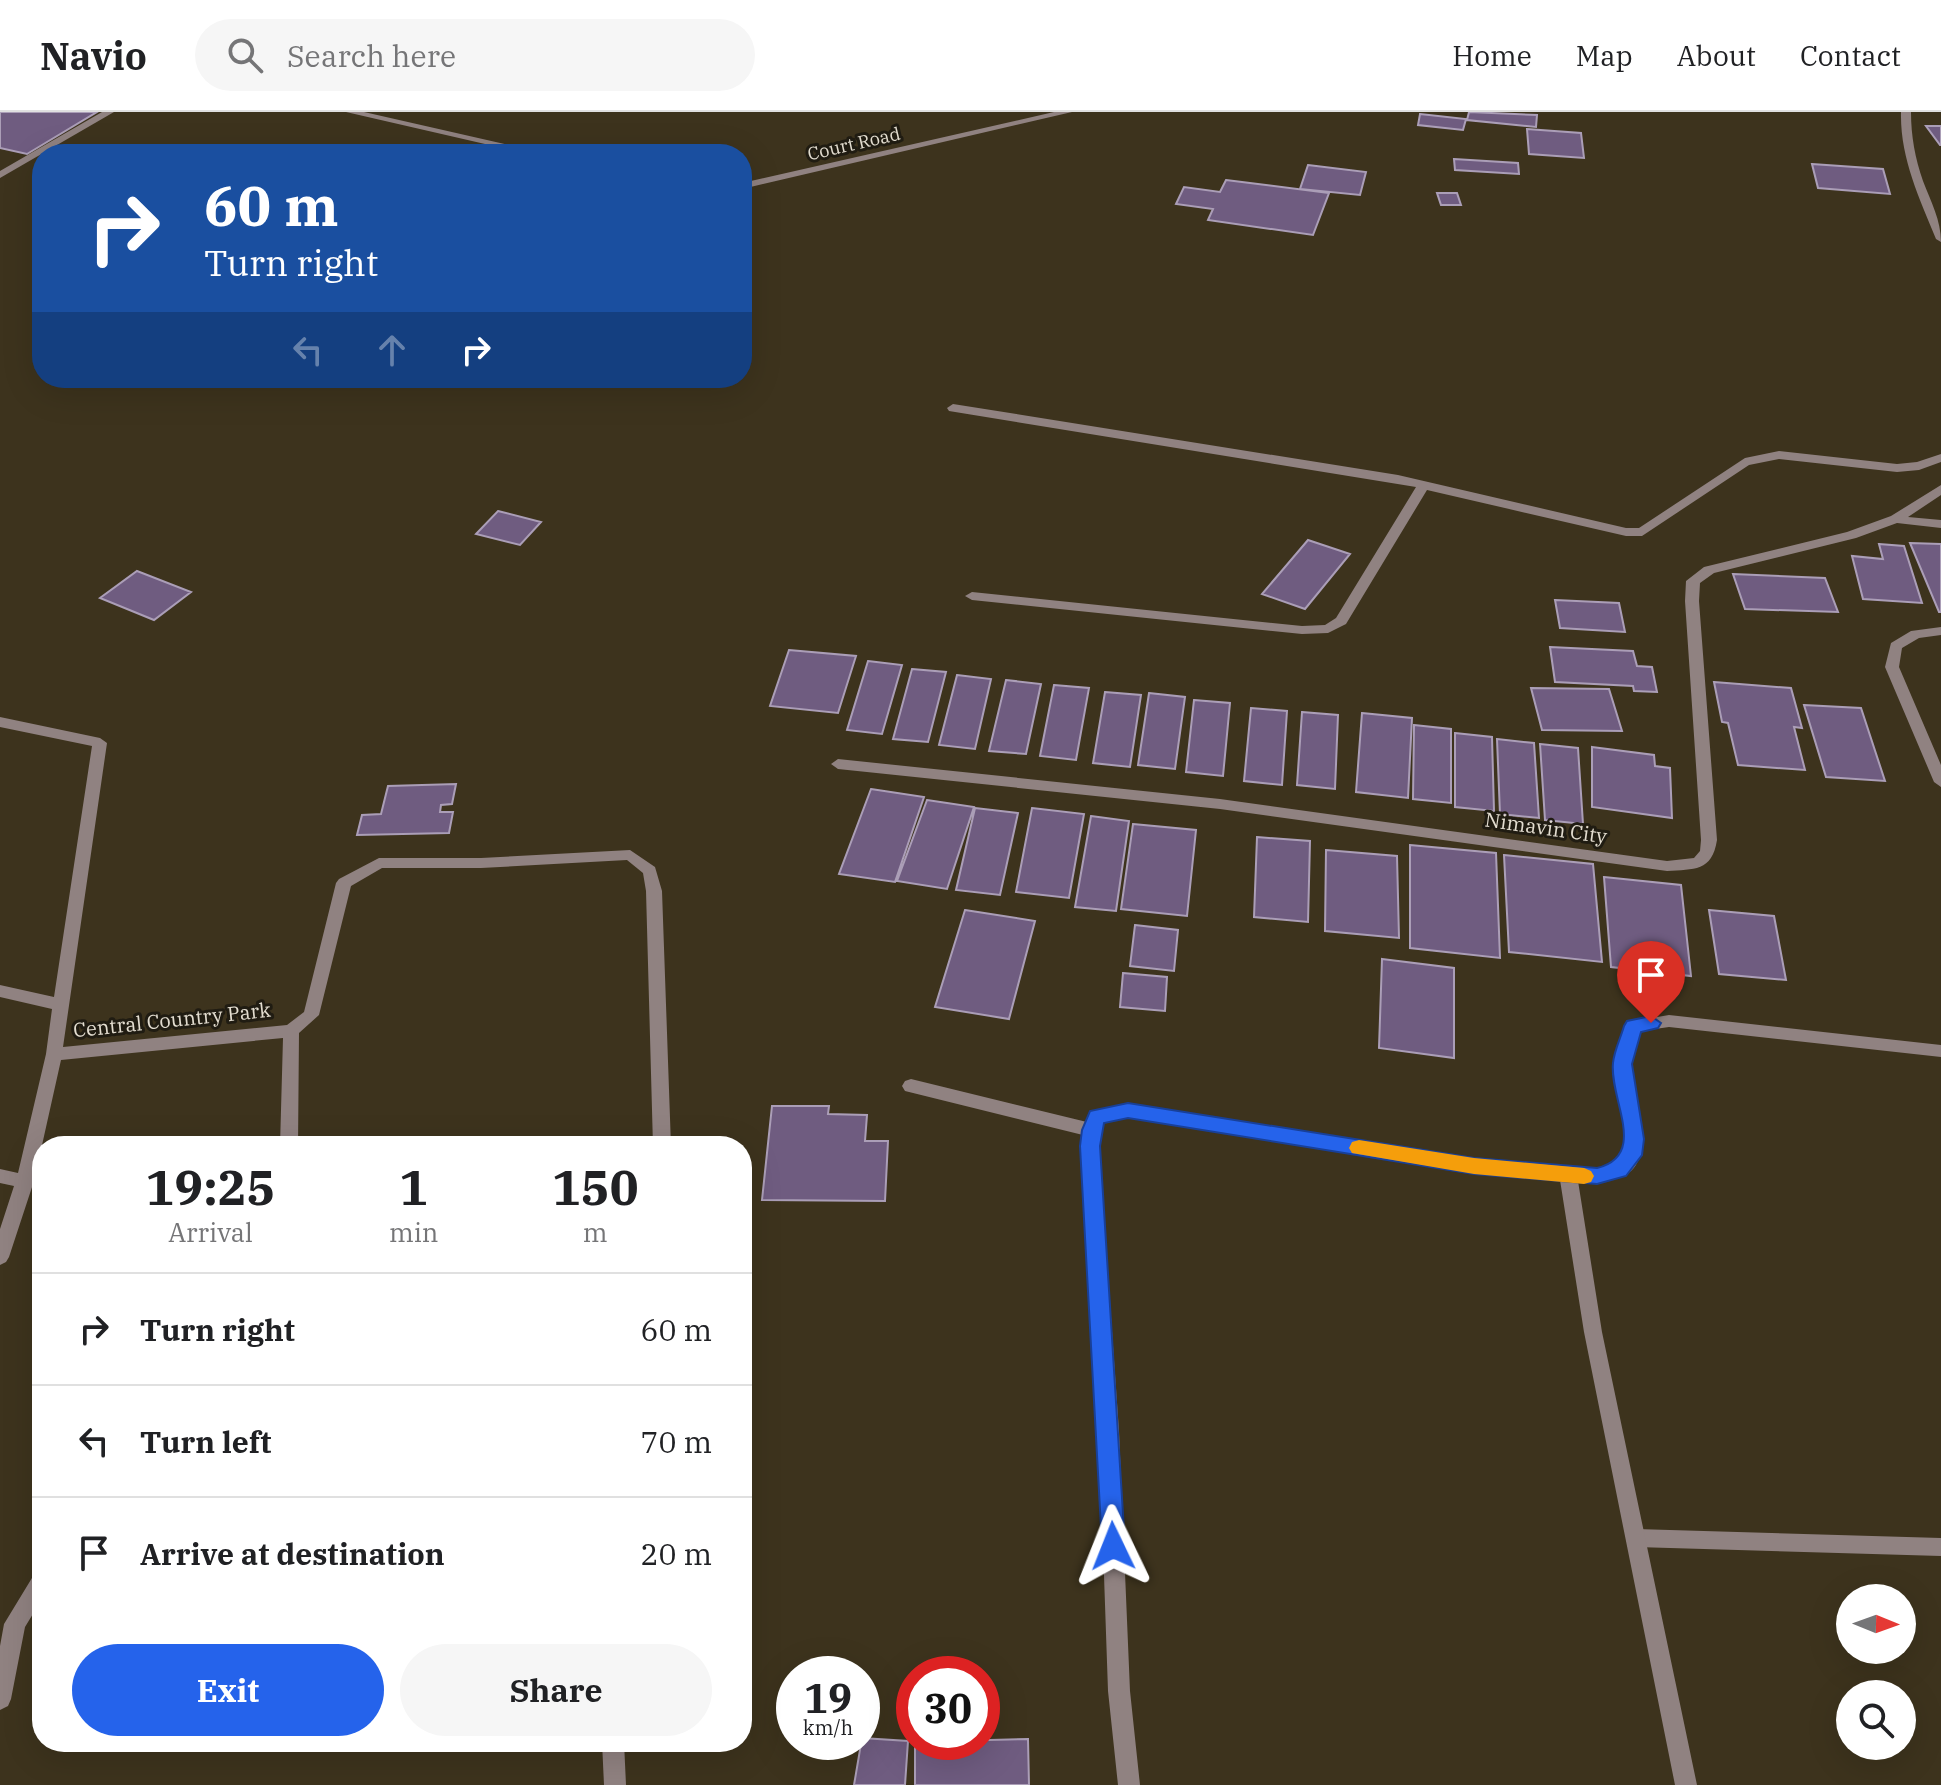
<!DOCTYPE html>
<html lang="en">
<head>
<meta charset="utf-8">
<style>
  body { margin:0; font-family:"IBM Plex Serif",serif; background:#f6f6f6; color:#202124; height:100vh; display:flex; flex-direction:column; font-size:30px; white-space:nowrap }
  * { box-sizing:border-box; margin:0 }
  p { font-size:26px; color:#757577 }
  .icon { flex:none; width:44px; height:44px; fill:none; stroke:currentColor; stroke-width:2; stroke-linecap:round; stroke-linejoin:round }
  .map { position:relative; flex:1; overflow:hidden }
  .sheet { position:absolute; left:32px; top:1024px; width:720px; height:616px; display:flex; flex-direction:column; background:#fff; border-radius:32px; box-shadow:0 8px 32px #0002 }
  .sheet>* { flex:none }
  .top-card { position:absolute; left:32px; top:32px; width:720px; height:244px; border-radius:32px; box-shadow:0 8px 32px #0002; background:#1a4fa0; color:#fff; overflow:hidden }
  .needle { width:52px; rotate:91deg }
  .tools { position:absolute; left:1836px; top:1472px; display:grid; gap:16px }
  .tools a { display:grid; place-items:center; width:80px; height:80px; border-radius:50%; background:#fff; box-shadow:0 8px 32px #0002; font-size:40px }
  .speed { position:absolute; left:776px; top:1544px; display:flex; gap:16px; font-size:40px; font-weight:700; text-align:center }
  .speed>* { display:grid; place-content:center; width:104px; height:104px; border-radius:50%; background:#fff; box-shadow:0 8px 32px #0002; line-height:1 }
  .speed small { font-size:20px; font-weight:400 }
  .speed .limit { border:12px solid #d22; background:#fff; color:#111 }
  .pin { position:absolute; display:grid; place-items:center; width:68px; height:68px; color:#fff; margin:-82px -34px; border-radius:50% 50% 50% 0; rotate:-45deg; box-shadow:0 0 8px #0007 }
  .pin .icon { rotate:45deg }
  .me { position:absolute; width:88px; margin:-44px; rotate:358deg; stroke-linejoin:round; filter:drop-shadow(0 0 6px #0008) }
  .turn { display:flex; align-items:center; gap:28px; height:168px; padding:0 40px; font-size:36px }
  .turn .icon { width:104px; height:104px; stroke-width:2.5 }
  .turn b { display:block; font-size:56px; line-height:68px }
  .lanes { display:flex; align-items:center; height:76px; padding:0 40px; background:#0003; justify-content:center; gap:40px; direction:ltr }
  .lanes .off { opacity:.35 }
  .eta { display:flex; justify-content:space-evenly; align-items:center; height:136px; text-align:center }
  .eta b { font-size:48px; font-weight:800; line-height:56px }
  .primary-button { display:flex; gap:16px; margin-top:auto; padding:16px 40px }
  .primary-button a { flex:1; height:92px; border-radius:48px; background:#2563eb; color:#fff; font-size:32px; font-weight:800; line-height:92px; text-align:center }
  .primary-button a+a { background:#f6f6f6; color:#202124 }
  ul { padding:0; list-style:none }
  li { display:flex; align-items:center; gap:24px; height:112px; padding:0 40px; border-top:2px solid #e0e0e0 }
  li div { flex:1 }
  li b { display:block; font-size:30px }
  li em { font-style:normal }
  header { display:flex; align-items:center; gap:48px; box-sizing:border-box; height:112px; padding:0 40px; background:#fff; border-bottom:2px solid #e0e0e0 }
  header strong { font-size:38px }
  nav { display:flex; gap:44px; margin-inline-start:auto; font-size:28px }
  .search { width:560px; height:72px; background:#f6f6f6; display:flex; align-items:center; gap:20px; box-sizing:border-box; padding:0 28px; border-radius:44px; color:#757577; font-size:30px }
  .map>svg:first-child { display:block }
  .building { fill:#6f5c80; stroke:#ab9eb7; stroke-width:2 }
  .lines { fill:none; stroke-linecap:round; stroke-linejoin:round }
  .lane { fill:#908281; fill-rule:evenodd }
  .street { fill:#908281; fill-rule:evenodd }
  .route { fill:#2563eb; stroke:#184099; stroke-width:2 }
  .slow { fill:#f59e0b }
  .labels { text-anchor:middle; stroke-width:6; stroke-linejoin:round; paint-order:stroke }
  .far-street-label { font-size:18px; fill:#e3ddd0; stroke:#201c12 }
  .street-label { font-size:20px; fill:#e3ddd0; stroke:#201c12 }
</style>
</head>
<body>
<header>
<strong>Navio</strong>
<div class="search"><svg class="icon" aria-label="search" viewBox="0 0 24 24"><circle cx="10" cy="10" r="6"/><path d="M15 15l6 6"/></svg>Search here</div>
<nav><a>Home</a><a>Map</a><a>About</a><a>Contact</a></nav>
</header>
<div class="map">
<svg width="1941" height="1673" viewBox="0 0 1941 1673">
  <rect width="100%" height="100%" fill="#3d331d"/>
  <path class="building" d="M0 0H97L27 42 0 36Z
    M1469 0 1537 3 1536 15 1467 8Z
    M1420 2 1466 7 1463 18 1418 13Z
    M1926 14H1941V33H1940Z
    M1527 17 1581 21 1584 46 1529 42Z
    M1454 47 1518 51 1519 62 1455 58Z
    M1812 52 1883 57 1890 82 1818 76Z
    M1308 53 1366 60 1360 83 1300 77Z
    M1226 68 1329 81 1313 123 1208 108 1213 97 1176 92 1184 75 1220 80Z
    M1437 81H1457L1461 93H1441Z
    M498 399 541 410 520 433 476 422Z
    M1308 428 1350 442 1305 497 1262 482Z
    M1910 431 1941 432V500H1939Z
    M1879 432 1904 434 1922 491 1863 487 1852 444 1883 447Z
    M137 459 191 480 154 508 100 486Z
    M1733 462 1825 466 1838 500 1745 497Z
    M1555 488 1619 491 1625 520 1560 516Z
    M1550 535 1633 539 1637 554 1652 555 1657 580 1634 579 1633 574 1555 570Z
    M789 538 856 544 838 601 770 594Z
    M868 549 902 553 882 622 847 618Z
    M912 557 946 560 928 630 893 627Z
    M957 563 991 567 975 637 939 633Z
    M1006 568 1041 572 1026 642 989 639Z
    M1714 570 1791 576 1802 616 1794 615 1805 658 1738 653 1728 611 1722 610Z
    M1054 573 1089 576 1076 648 1040 644Z
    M1531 576 1609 577 1622 619 1542 618Z
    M1105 580 1141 583 1130 655 1093 651Z
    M1149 581 1185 585 1175 657 1138 653Z
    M1194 588 1230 591 1223 664 1186 660Z
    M1804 593 1861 596 1885 669 1826 665Z
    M1251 596 1287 599 1282 673 1244 669Z
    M1302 600 1338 603 1335 677 1297 673Z
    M1362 601 1412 606 1408 686 1356 680Z
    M1414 613 1451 617V691L1413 687Z
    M1455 621 1492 625 1494 699 1455 695Z
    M1497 627 1534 631 1539 706 1500 702Z
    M1540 632 1578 636 1583 712 1545 708Z
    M1592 635 1654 643 1655 654 1670 656 1672 706 1592 695Z
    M456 672 452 692 441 693 440 700H453L449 721 357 723 362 703 381 702 388 674Z
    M871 677 924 685 895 770 839 762Z
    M927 688 974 695 947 777 897 769Z
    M975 696 1018 701 1000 783 956 778Z
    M1032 696 1084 702 1069 786 1016 780Z
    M1091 704 1129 709 1116 799 1075 795Z
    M1133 712 1196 718 1187 804 1121 797Z
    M1257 725 1310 729 1308 810 1254 805Z
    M1410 733 1496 741 1500 846 1410 836Z
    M1326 738 1397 744 1399 826 1325 819Z
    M1504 743 1593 752 1602 850 1509 840Z
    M1604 765 1681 773 1691 864 1611 855Z
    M965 798 1035 809 1009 907 935 895Z
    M1709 798 1774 804 1786 868 1719 862Z
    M1135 813 1178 818 1174 859 1130 854Z
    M1382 847 1454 856V946L1379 936Z
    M1123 861 1167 865 1165 899 1120 895Z
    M772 994H829L828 1002 867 1003 865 1029H888L885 1089 762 1088Z
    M862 1626 908 1629 905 1673H854Z
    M1028 1627 1029 1673H915V1630Z"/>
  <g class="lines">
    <path class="lane" d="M953 292 1398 363 1626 416H1639L1745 346 1779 339 1897 352 1917 350 1941 342V350L1919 358 1897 360 1779 347 1749 353 1642 424H1626L1427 378 1346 512 1328 521 1302 522 972 488 965 484 972 480 1302 514 1325 513 1336 506 1416 375 949 299 947 296Z
      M911 967 1091 1011 1097 1013 1100 1018 1097 1023 1091 1025 905 979 902 974 905 969Z
      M1636 1417 1941 1426V1444L1636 1435 1629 1433 1626 1426 1629 1419Z"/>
    <path class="street" d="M102 0H114L0 66V59Z
      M346 0H364L548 42H529Z
      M1054 0H1072L742 77V71Z
      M1901 0H1911C1911 24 1915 46 1923 69 1931 90 1941 108 1941 130L1936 127C1919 85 1900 46 1901 0Z
      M1941 373V383L1908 405 1941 408V416L1897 411 1856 426 1714 461 1700 471 1699 489 1717 728C1712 760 1694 757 1667 759L1220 697 838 657 831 652 838 647 1220 687 1667 749 1694 746 1700 739 1701 728 1685 489 1686 469 1704 455 1847 420 1891 404Z
      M1941 515V523L1919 526 1902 536 1899 555 1941 653V675L1934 670 1885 555 1891 531 1911 519Z
      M0 605 100 626 107 631 63 935 287 913 304 900 336 771 339 767 379 746H481L630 738 655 755 662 779 671 1034H653L646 779 643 761 627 748 481 756H382L351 774 319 903 299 921 298 1034H280L283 926 61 948 34 1069 9 1145 6 1150 0 1153V1117L14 1074 0 1071V1057L18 1061 46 942 52 897 0 885V873L54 885 92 634 0 615Z
      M1669 903 1941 933V945L1669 915 1641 919C1637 930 1630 944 1631 955 1634 1011 1672 1077 1578 1069L1602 1220 1697 1673H1675L1584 1220 1560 1068 1474 1061 1128 1005 1103 1009 1100 1018 1099 1034 1119 1319 1130 1579 1140 1673H1118L1108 1579 1099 1319 1081 1034 1082 1018 1091 999 1128 991 1474 1047 1597 1057 1613 1053 1623 1041 1625 1027 1614 952 1626 914 1628 910Z
      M42 1458V1487L25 1515 11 1587 8 1594 0 1598V1534L4 1512 35 1461Z
      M602 1630H624L626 1673H604Z"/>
  </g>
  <path class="route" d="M1651 904 1661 911 1658 916 1641 920 1632 952 1644 1027 1642 1043 1626 1064 1597 1072 1474 1062 1128 1006 1104 1011 1100 1034 1125 1434 1122 1442 1113 1445 1105 1442 1102 1434 1080 1034 1082 1018 1090 999 1128 991 1474 1046 1597 1056C1649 1043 1609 987 1613 951 1614 939 1621 925 1624 914L1627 909Z"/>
  <path class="slow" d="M1359 1028 1474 1046 1584 1056 1591 1059 1594 1064 1591 1070 1584 1072 1474 1062 1352 1041 1349 1036 1352 1030Z"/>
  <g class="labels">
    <g class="far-street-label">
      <text transform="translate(854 32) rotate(-13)" y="6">Court Road</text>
    </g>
    <g class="street-label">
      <text transform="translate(1546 716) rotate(8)" y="7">Nimavin City</text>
      <text transform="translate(172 908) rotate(-6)" y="7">Central Country Park</text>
    </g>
  </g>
</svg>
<div class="tools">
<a><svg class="needle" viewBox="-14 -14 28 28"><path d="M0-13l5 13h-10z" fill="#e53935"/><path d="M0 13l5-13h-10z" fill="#757577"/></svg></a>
<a><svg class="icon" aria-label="search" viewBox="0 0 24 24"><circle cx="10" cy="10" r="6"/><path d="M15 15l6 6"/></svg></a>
</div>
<div class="speed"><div>19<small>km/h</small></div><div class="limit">30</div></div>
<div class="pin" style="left:1651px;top:911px;background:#d93025"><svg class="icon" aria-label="arrive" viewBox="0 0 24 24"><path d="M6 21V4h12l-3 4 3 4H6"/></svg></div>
<svg class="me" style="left:1113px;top:1434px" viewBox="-20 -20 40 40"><path d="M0-17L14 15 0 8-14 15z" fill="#2563eb" stroke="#fff" stroke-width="4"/></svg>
<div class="top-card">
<div class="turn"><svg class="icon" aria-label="right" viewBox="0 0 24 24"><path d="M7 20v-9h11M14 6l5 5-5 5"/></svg><div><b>60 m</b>Turn right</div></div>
<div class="lanes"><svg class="icon off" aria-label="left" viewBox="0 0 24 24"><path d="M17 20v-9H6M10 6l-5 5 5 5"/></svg><svg class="icon off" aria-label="ahead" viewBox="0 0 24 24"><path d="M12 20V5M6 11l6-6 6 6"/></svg><svg class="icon" aria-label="right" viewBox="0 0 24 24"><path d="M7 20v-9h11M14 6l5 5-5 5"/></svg></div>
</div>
<section class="sheet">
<div class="eta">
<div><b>19:25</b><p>Arrival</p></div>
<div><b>1</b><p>min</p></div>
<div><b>150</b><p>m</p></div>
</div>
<ul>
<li><svg class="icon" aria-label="right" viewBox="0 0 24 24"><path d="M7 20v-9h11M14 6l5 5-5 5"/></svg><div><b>Turn right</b></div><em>60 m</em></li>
<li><svg class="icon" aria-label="left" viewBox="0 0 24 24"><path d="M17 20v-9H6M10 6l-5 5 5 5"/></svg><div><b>Turn left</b></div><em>70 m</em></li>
<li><svg class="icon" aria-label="arrive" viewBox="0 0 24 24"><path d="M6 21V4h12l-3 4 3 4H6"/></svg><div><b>Arrive at destination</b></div><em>20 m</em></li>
</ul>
<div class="primary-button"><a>Exit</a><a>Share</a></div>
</section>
</div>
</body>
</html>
